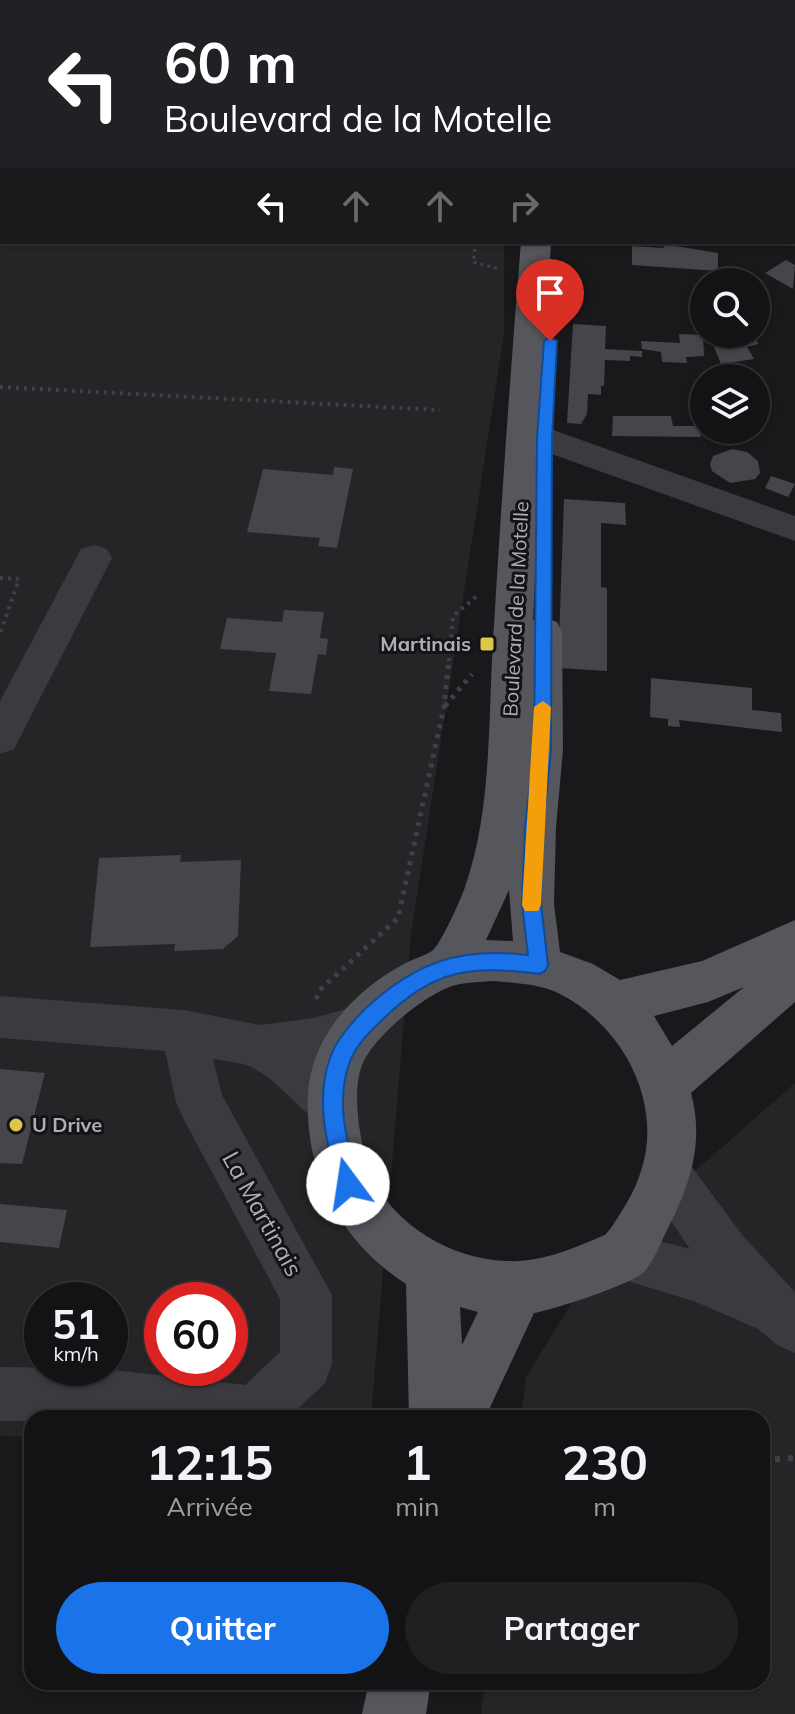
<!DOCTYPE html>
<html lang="fr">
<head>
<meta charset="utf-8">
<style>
  body { margin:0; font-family:Mulish,sans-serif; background:#202022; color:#f1f3f6; height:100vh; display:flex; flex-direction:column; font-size:30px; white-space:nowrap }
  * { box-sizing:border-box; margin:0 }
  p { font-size:26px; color:#9d9ea0 }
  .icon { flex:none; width:44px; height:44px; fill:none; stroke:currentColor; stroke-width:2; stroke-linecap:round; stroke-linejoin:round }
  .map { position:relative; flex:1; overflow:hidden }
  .drawer { position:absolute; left:24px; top:1410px; width:746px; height:280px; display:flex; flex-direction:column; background:#131214; border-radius:24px; box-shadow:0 2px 6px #0004,0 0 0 2px #323234 }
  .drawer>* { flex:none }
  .hud { position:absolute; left:0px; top:0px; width:796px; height:244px; box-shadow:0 2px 6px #0004,0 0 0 2px #323234; background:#202124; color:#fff; overflow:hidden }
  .tools { position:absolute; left:690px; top:268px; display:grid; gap:16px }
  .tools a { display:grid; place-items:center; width:80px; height:80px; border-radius:50%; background:#131214; box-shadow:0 2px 6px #0004,0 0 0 2px #323234; font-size:40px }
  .speed { position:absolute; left:24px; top:1282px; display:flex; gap:16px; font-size:40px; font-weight:700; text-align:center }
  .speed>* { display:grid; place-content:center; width:104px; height:104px; border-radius:50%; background:#131214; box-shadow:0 2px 6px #0004,0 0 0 2px #323234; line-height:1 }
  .speed small { font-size:20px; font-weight:400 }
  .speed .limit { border:12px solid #d22; background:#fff; color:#111 }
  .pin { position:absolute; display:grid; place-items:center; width:68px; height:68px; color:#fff; margin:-82px -34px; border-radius:50% 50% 50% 0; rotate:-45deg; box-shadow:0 0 8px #0007 }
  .pin .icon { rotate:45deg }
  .me { position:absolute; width:88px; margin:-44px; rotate:346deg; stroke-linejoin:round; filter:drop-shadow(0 0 6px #0008) }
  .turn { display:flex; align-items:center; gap:28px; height:168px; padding:0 32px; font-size:36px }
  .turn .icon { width:104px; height:104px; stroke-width:2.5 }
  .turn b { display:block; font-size:56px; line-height:68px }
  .lanes { display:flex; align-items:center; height:76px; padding:0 32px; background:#0003; justify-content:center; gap:40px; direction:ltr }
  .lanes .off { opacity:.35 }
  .eta { display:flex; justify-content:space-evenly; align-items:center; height:136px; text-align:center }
  .eta b { font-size:48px; font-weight:700; line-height:56px }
  .primary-button { display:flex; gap:16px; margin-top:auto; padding:16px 32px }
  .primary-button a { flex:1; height:92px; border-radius:48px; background:#1a73e8; color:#fff; font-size:32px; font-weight:700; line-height:92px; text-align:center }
  .primary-button a+a { background:#202022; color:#f1f3f6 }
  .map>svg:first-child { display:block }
  .built { fill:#252427; fill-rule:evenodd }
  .building { fill:#46454a }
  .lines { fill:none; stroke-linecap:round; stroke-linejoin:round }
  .path-far3 { stroke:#404046; stroke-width:3; stroke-dasharray:3 4; stroke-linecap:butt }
  .path-far2 { stroke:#404046; stroke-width:4; stroke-dasharray:3 5; stroke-linecap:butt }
  .path-far1 { stroke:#404046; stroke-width:5; stroke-dasharray:4 6; stroke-linecap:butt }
  .path { stroke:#404046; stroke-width:6; stroke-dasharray:5 8; stroke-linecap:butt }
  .minor { fill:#3a3a3f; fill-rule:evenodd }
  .major { fill:#56565d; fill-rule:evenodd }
  .route { fill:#1a73e8; stroke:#114b97; stroke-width:2 }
  .slow { fill:#f59e0b }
  .poi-dot { fill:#dec54c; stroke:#141315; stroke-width:3 }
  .labels { text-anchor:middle; stroke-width:6; stroke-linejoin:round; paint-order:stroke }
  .street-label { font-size:20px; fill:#acaeb8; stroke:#141315 }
  .poi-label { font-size:20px; font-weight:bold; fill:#acaeb8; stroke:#141315; text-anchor:end }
  .near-street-label { font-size:24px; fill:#acaeb8; stroke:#141315 }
</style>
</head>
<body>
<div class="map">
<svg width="795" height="1714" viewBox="0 0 795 1714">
  <rect width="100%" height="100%" fill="#19181a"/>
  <path class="built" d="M0 0 401 2H2V242H504V334L411 934 371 1418H32V1437L0 1436ZM42 1300H110V1368H42ZM162 1300H230V1368H162Z
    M795 1083V1714H481L485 1682H762V1418H521L526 1377 604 1251Z"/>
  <path class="building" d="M663 244 718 253V271L632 265V246L664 248Z
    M786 260 795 265 793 289 765 273Z
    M573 324 606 326 605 349 642 351V357L630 356V361L605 360 604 386H601V395L588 394 587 414 581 424 567 423Z
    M679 334 703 335 704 356 686 357 687 363 662 362 661 352 642 349 641 341 680 343Z
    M709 334H755L758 344 747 347 754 359 721 364Z
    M613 416H671L673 426H698L701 437 612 436Z
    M732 449 747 452 758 461 760 473 755 479 730 483 712 471 710 464 713 456Z
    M334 467 353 469 337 548 318 546 320 538 247 532 263 469 333 475Z
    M771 476 795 484 788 497 765 488Z
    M564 499 625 503 626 525 601 523V587L607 588V671L558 668Z
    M284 610 324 612 320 638 328 639 326 655 318 654 311 694 269 691 276 653 220 649 227 618 282 622Z
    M651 678 752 688V710L781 713 782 732 679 720 680 727 668 726V719L650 717Z
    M181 855 180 862 241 860 238 936 223 949 174 951 175 944 90 947 99 858Z
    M0 1069 45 1073 22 1164 0 1163Z
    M0 1204 67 1210 59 1248 0 1242Z"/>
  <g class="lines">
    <path class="path-far3" d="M476 242 473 262 500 269"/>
    <path class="path-far2" d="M0 387 440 410
      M0 578 19 579 0 634
      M449 661 453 616 477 596"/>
    <path class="path-far1" d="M445 706 472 674
      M316 999 321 989 398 918 444 707 449 659"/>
    <path class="path" d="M762 1460 795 1458"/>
    <path class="minor" d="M71 0H110L112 2H73Z
      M794 134H795V150H794Z
      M794 227 795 245 784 242H794Z
      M524 415 556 431 795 516V541L532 447 512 434 508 426 512 418Z
      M94 545 107 549 112 558 14 749 0 754V701L81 549Z
      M0 996 184 1010 260 1025 314 1018 363 1004 379 1010 386 1025 379 1040 317 1060 350 1090 357 1106 350 1122 333 1129C301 1116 283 1083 251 1067 240 1062 225 1061 213 1059L222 1095 332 1295V1364L325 1383 288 1418H32V1421H0V1367L96 1368 245 1385 280 1352V1299L183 1118 176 1102 165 1051 0 1038Z
      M666 1148 683 1155 743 1236 795 1292V1353L777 1345 758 1329 696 1302 605 1274 598 1256 605 1238 623 1231 690 1249 649 1189 642 1172 649 1155Z"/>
    <path class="major" d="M431 0H458L459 2H432Z
      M521 242H551L533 620 543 617 557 622 562 632 563 750 556 827 554 904 560 952 593 964 620 980 702 961 795 920V1002L691 1093C705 1144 689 1188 665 1234 659 1247 653 1262 644 1272 632 1284 553 1310 534 1313L485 1418H409L406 1284C341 1242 304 1173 308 1095 311 1036 355 990 404 964 413 959 424 956 432 951 440 946 461 899 465 887 492 810 488 722 493 641 501 508 510 375 521 242ZM509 890 513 941 486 940ZM494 981C515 983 541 984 560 994 623 1026 665 1104 640 1174 634 1193 622 1211 611 1228L605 1235C573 1248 542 1263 506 1261 451 1259 393 1225 370 1173 364 1160 362 1141 359 1126 357 1107 355 1084 362 1065 373 1037 423 996 452 986 465 982 480 982 494 981ZM744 987 672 1046 654 1016 708 1002ZM460 1307 478 1312 462 1345Z
      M369 1682H431L426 1714H362Z"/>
  </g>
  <path class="route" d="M550 337 557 341 552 439 551 750 543 827 541 904 548 965 545 971 539 974C469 965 434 969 382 1020 370 1031 354 1048 349 1064 335 1104 348 1145 358 1184L355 1192 348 1195 340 1192 337 1184C327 1143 315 1100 330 1058 336 1040 353 1021 366 1008 416 962 460 947 528 955L522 904 525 827 534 750 537 439 544 341Z"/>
  <path class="slow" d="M543 701 551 707 541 905 538 911H525L522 905 534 707Z"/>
  <g class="poi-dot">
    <rect x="479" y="636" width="16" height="16" rx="4"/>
    <circle cx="16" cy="1125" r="8"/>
  </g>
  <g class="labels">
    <g class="street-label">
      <text transform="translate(516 609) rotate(-87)" y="7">Boulevard de la Motelle</text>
    </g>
    <g class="poi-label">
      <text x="471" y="651">Martinais</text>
      <text x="32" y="1132" text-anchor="start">U Drive</text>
    </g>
    <g class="near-street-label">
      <text transform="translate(262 1214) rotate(61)" y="8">La Martinais</text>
    </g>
  </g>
</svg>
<div class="tools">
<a><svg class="icon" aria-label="search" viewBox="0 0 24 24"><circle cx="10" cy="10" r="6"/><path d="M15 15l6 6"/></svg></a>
<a><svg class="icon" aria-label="layers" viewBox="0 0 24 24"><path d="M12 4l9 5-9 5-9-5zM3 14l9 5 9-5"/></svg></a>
</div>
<div class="speed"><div>51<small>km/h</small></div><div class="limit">60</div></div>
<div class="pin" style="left:550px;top:341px;background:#d93025"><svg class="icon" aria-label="arrive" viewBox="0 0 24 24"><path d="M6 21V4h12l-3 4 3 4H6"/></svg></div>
<svg class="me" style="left:348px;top:1184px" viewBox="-20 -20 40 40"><circle r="19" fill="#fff"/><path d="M0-13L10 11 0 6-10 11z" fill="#1a73e8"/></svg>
<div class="hud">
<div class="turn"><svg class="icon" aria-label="left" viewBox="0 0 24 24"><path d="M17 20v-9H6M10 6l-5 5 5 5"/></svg><div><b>60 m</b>Boulevard de la Motelle</div></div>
<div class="lanes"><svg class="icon" aria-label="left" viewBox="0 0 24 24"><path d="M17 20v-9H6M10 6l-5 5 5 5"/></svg><svg class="icon off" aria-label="ahead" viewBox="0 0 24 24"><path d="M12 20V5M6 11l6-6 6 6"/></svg><svg class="icon off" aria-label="ahead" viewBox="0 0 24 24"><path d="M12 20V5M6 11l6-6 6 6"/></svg><svg class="icon off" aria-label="right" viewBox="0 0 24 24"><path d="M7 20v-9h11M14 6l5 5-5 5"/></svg></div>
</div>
<section class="drawer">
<div class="eta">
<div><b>12:15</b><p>Arrivée</p></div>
<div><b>1</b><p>min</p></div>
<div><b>230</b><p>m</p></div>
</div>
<div class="primary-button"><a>Quitter</a><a>Partager</a></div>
</section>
</div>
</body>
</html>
